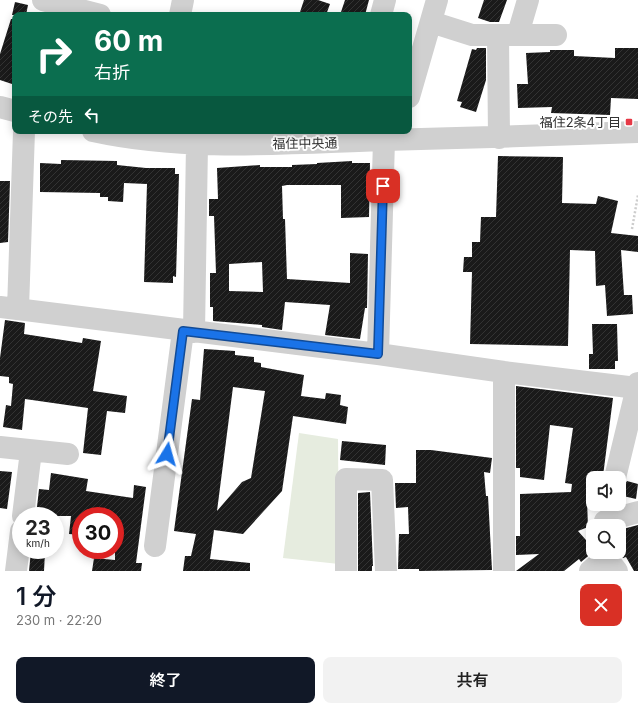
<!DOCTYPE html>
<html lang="ja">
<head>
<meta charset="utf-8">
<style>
  body { margin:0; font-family:Inter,"Noto Sans JP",sans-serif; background:#f2f2f2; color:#222; height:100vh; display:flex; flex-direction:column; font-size:15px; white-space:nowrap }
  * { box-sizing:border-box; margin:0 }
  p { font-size:13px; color:#767676 }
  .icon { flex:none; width:22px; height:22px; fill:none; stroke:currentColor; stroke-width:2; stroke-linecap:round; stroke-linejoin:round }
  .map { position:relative; height:571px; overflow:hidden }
  .side { display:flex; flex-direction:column; background:#fff; flex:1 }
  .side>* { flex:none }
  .guide { position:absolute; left:12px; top:12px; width:400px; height:122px; border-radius:8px; box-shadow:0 2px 10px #0003; background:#0b6e4f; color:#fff; overflow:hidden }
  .buttons { position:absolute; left:586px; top:471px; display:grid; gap:8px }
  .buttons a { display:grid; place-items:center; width:40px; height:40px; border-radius:8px; background:#fff; box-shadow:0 2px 10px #0003; font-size:20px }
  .speed { position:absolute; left:12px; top:507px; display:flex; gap:8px; font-size:20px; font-weight:700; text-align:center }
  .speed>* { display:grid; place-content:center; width:52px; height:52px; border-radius:50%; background:#fff; box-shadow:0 2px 10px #0003; line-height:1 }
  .speed small { font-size:10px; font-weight:400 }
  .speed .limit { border:6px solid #d22; background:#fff; color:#111 }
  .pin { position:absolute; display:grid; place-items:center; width:34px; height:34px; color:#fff; margin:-17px; border-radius:8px; box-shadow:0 2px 6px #0006 }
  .me { position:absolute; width:44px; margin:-22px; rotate:8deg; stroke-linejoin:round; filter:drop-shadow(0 0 3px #0008) }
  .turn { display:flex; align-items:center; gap:14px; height:84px; padding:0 16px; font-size:18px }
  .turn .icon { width:52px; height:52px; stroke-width:2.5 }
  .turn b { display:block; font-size:28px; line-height:34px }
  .then { display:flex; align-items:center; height:38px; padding:0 16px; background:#0003; gap:8px; font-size:15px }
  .round { display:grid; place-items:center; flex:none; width:42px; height:42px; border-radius:8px; background:#f2f2f2 }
  .overview { display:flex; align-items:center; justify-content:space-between; height:68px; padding:0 16px }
  h1 { font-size:24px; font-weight:600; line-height:30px; color:#111827 }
  .action { display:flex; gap:8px; margin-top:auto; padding:8px 16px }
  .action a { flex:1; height:46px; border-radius:8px; background:#111827; color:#fff; font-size:16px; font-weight:600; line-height:46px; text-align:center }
  .action a+a { background:#f2f2f2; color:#222 }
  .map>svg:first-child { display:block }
  .park { fill:#e6ecdf }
  .building { fill:url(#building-hatch); fill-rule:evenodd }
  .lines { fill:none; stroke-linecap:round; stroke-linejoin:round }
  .path { stroke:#cdcdcd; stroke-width:2.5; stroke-dasharray:2 2; stroke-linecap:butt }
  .minor { stroke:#d0d0d0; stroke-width:22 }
  .route-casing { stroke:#114b97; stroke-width:10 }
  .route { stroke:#1a73e8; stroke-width:7 }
  .poi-dot { fill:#e63946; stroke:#fff; stroke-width:1.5 }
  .labels { text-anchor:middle; stroke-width:4; stroke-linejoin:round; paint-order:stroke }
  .poi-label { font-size:13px; fill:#333; stroke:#fff; text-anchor:end }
  .street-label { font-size:13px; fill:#333; stroke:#fff }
</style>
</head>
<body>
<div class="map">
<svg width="638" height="571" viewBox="0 0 638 571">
  <defs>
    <pattern id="building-hatch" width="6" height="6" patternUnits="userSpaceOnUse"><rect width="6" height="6" fill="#1a1a1a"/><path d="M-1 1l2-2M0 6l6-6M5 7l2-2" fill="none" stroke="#333"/></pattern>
  </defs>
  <rect width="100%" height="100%" fill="#fff"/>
  <path class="park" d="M299 433 338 439 339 564 283 558Z"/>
  <path class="building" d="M304 0H318L330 4 326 15H299Z
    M345 0H369L365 15H350L341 12Z
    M484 0H507L499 22H490L478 18Z
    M15 2 28 5 26 15H12Z
    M11 19H15V85L0 80V54Z
    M477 48H486V80L476 112 460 107 462 102 457 101 472 49 476 50Z
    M615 48H638V99L611 98 610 115 551 113 552 107 518 108 517 84H528L526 53 550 52V50H574V56L615 58Z
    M498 156 563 157 562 203 596 204 598 196 618 201 611 233 638 236V252L621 250 624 295H632L633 314 607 316 605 285 596 286 595 251 570 250 568 346 470 344 472 272H463L464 257H472V242H480L481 217H496Z
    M61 160 117 161V165L146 168H175V174H179L176 277 173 276V283L144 282 147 184 124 183 123 202 108 201V197H100V193L40 192V163L61 164Z
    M352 161V163H370L369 217 341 218V185H287L282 186 283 219H285L287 279 350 283V253L368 254 367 308H365L360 339 325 335 330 305 285 302 282 330 262 327V325L213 321V307H210V273H216L214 216H209V199H218L217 168 260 165V167H292V165L317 164V163ZM262 262 263 292 229 291V264Z
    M0 181H10L8 242 0 243Z
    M5 320 25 323 24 334 82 343 83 338 101 341 93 391 127 396 125 413 107 411 101 455 83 453 88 408 25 399 22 430 3 427 6 405 11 406 13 384 9 383V377L0 376V358Z
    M592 324H617L618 361H615V369H589V354H593Z
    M204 349 235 351V355L254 357V362L261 363V367L304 375 301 396 325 399 326 393 341 395 340 405 348 407 346 424 293 416 282 491 243 534 214 530 210 559 250 563V571H183L185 556H191L196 534 174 531 192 399 200 400ZM233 387 265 391 251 478 242 482 217 511Z
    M516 386 613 398 603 476 593 474V500H587L588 527 578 531 593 548V552L581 562 579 559 564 571H516L539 554 516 555V536H520V494L571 492 572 484 565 483 573 428 550 425 544 480 520 477V468H516Z
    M342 441 386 445 385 465 340 460Z
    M416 450H431L492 458 490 473 484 472 486 496H488L492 570 419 571V569H398L399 534H409L408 507 396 508 395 483H416Z
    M0 471 12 472 7 509 0 508Z
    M51 473 88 479 86 491 133 498 134 485 146 487 136 563H142L141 571H92L94 558 115 560V516H81V535L69 534 71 516H36L39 489 49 490Z
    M627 481 638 484 636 499 619 495V490L624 486Z
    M370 492 373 566H372V571H358V493Z
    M638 525V571H634L626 557 623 558 619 553V530Z
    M31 551 45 552 44 571H29Z"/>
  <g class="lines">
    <path class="path" d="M632 229 638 195"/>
    <path class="minor" d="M43 0 100 15
      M180 15 183 0
      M381 15 385 0
      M431 22 472 35H556
      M518 34 528 0
      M498 35 499 138
      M409 97 437 0
      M0 107 15 111
      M93 131C189 152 288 143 385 140 469 138 554 135 638 132
      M0 307 378 354 504 372 637 388
      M18 309 24 131
      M194 332 197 144
      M378 354 384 140
      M0 447 68 454
      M615 478 638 383
      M23 516 31 451
      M605 521 638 512
      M155 546 183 331
      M16 571 21 531
      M346 571V479L382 480 386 571
      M504 571V372
      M590 571 606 557 617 571"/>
  </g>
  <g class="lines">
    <defs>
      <path id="route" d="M167 454 183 331 378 354 383 186"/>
    </defs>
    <use href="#route" class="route-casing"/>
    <use href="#route" class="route"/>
  </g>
  <rect class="poi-dot" x="625" y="118" width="8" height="8" rx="2"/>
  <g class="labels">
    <g class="poi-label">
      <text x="621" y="127">福住2条4丁目</text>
    </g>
    <g class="street-label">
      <text transform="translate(305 143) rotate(-1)" y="5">福住中央通</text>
    </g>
  </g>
</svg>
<div class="buttons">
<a><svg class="icon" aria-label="sound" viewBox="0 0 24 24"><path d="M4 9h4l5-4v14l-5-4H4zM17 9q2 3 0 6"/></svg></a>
<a><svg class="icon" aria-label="search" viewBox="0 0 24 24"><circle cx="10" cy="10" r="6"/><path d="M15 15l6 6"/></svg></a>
</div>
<div class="speed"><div>23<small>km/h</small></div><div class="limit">30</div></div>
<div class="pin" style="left:383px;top:186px;background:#d93025"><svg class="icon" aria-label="arrive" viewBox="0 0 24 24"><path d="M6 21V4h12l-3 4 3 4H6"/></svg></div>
<svg class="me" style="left:167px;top:454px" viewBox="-20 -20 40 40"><path d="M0-17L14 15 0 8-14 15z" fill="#1a73e8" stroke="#fff" stroke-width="4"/></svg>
<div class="guide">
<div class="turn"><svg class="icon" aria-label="right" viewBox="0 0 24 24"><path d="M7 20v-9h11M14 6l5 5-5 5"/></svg><div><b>60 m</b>右折</div></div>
<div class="then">その先<svg class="icon" aria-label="left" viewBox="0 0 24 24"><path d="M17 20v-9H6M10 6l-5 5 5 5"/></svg></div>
</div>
</div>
<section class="side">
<div class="overview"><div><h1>1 分</h1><p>230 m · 22:20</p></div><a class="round" style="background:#d93025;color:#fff"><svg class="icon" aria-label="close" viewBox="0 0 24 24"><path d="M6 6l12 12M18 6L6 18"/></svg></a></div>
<div class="action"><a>終了</a><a>共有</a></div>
</section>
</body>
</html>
